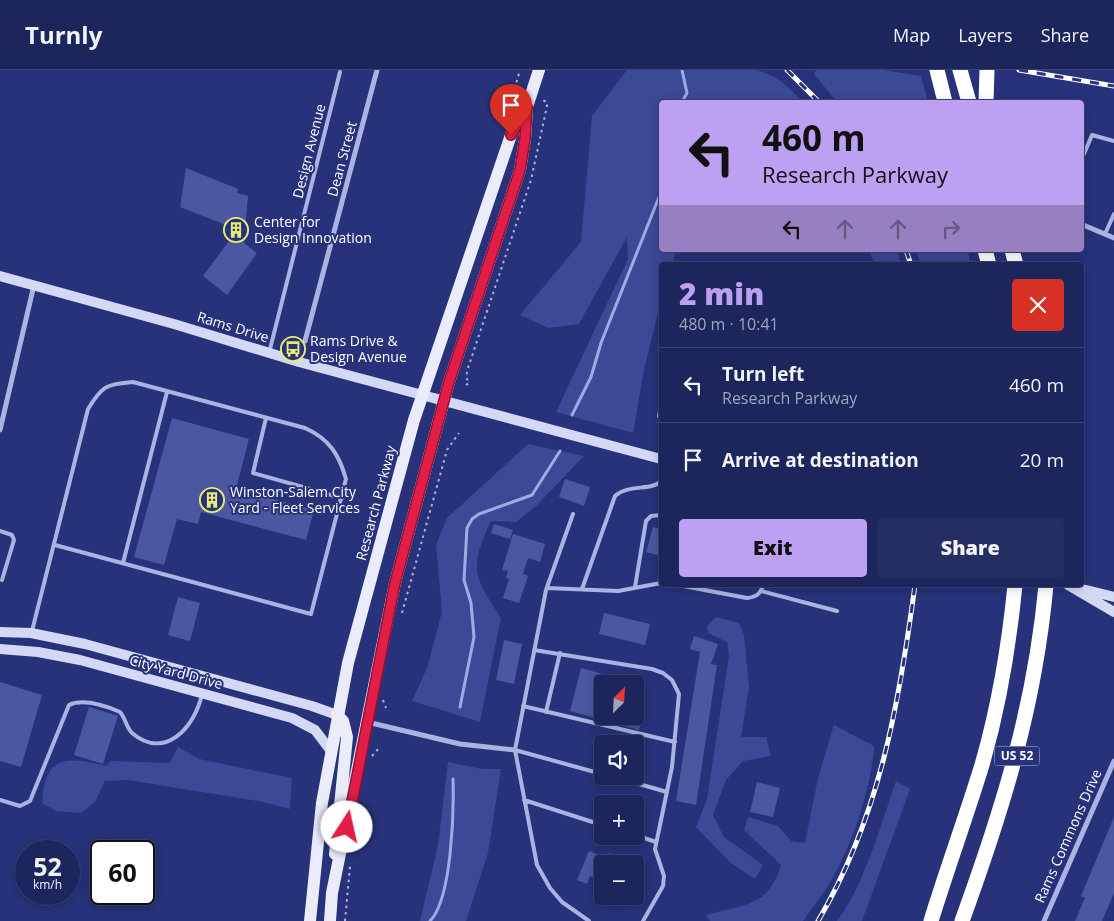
<!DOCTYPE html>
<html lang="en">
<head>
<meta charset="utf-8">
<style>
  body { margin:0; font-family:"Open Sans",sans-serif; background:#252e62; color:#f1f3f6; height:100vh; display:flex; flex-direction:column; font-size:19px; white-space:nowrap }
  * { box-sizing:border-box; margin:0 }
  p { font-size:16px; color:#a0a5bb }
  .icon { flex:none; width:28px; height:28px; fill:none; stroke:currentColor; stroke-width:2; stroke-linecap:round; stroke-linejoin:round }
  .map { position:relative; flex:1; overflow:hidden }
  .details { position:absolute; left:659px; top:192px; width:425px; height:325px; display:flex; flex-direction:column; background:#1d265c; border-radius:5px; box-shadow:0 2px 12px #0003,0 0 0 1px #3b4372 }
  .details>* { flex:none }
  .guide { position:absolute; left:659px; top:30px; width:425px; height:152px; border-radius:5px; box-shadow:0 2px 12px #0003,0 0 0 1px #3b4372; background:#bca0f2; color:#111; overflow:hidden }
  .needle { width:32px; rotate:24deg }
  .tools { position:absolute; left:594px; top:605px; display:grid; gap:10px }
  .tools a { display:grid; place-items:center; width:50px; height:50px; border-radius:5px; background:#1d265c; box-shadow:0 2px 12px #0003,0 0 0 1px #3b4372; font-size:25px }
  .speed { position:absolute; left:15px; top:770px; display:flex; gap:10px; font-size:25px; font-weight:700; text-align:center }
  .speed>* { display:grid; place-content:center; width:65px; height:65px; border-radius:50%; background:#1d265c; box-shadow:0 2px 12px #0003,0 0 0 1px #3b4372; line-height:1 }
  .speed small { font-size:12px; font-weight:400 }
  .speed .limit { border:2px solid #111; border-radius:8px; background:#fff; color:#111 }
  .pin { position:absolute; display:grid; place-items:center; width:42px; height:42px; color:#fff; margin:-51px -21px; border-radius:50% 50% 50% 0; rotate:-45deg; box-shadow:0 0 5px #0007 }
  .pin .icon { rotate:45deg }
  .me { position:absolute; width:55px; margin:-28px; rotate:10deg; stroke-linejoin:round; filter:drop-shadow(0 0 4px #0008) }
  .turn { display:flex; align-items:center; gap:18px; height:105px; padding:0 20px; font-size:22px }
  .turn .icon { width:65px; height:65px; stroke-width:2.5 }
  .turn b { display:block; font-size:35px; line-height:42px }
  .lanes { display:flex; align-items:center; height:48px; padding:0 20px; background:#0003; justify-content:center; gap:25px; direction:ltr }
  .lanes .off { opacity:.35 }
  .round { display:grid; place-items:center; flex:none; width:52px; height:52px; border-radius:5px; background:#252e62 }
  .head { display:flex; align-items:center; justify-content:space-between; height:85px; padding:0 20px }
  h1 { font-size:30px; font-weight:800; line-height:38px; color:#bca0f2 }
  .cta { display:flex; gap:10px; margin-top:auto; padding:10px 20px }
  .cta a { flex:1; height:58px; border-radius:5px; background:#bca0f2; color:#111; font-size:20px; font-weight:800; line-height:58px; text-align:center }
  .cta a+a { background:#252e62; color:#f1f3f6 }
  ul { padding:0; list-style:none }
  li { display:flex; align-items:center; gap:15px; height:75px; padding:0 20px; border-top:1px solid #3b4372 }
  li div { flex:1 }
  li b { display:block; font-size:19px }
  li em { font-style:normal }
  header { display:flex; align-items:center; gap:30px; box-sizing:border-box; height:70px; padding:0 25px; background:#1d265c; border-bottom:1px solid #3b4372 }
  header strong { font-size:24px }
  nav { display:flex; gap:28px; margin-inline-start:auto; font-size:18px }
  .map>svg:first-child { display:block }
  .green { fill:#3b4997 }
  .lines { fill:none; stroke-linecap:round; stroke-linejoin:round }
  .stream { stroke:#9fabe4; stroke-width:3 }
  .building { fill:#4b58a1 }
  .path { stroke:#abb3e3; stroke-width:2; stroke-dasharray:2.5 4; stroke-linecap:butt }
  .service { stroke:#abb3e3; stroke-width:4 }
  .minor { stroke:#abb3e3; stroke-width:5 }
  .secondary { stroke:#d3d8f4; stroke-width:10 }
  .primary { stroke:#eaecfc; stroke-width:12 }
  .motorway { stroke:#fff; stroke-width:15 }
  .rail-casing { stroke:#fff; stroke-width:5 }
  .rail { stroke:#27327a; stroke-width:3; stroke-dasharray:9; stroke-linecap:butt }
  .route-casing { stroke:#92132f; stroke-width:12 }
  .route { stroke:#e11d48; stroke-width:9 }
  .labels { text-anchor:middle; stroke-width:4; stroke-linejoin:round; paint-order:stroke }
  .shield { fill:#27327a; stroke:#bec2d7; stroke-width:1 }
  .shield-label { font-size:12px; font-weight:bold; fill:#fff }
  .street-label { font-size:14px; fill:#fff; stroke:#27327a }
  .poi-label { font-size:14px; fill:#fff; stroke:#27327a; text-anchor:start }
</style>
</head>
<body>
<header>
<strong>Turnly</strong>
<nav><a>Map</a><a>Layers</a><a>Share</a></nav>
</header>
<div class="map">
<svg width="1114" height="851" viewBox="0 0 1114 851">
  <rect width="100%" height="100%" fill="#27327a"/>
  <path class="green" d="M627 0H756C776 5 790 17 802 32H661V180H677L672 195H661V230L644 300 633 363 556 342 628 189 627 167 579 254 548 258 520 245 581 172 592 46Z
    M816 0H883L921 6 928 32H837L814 4Z
    M869 180H897L901 195H875Z
    M916 180H968L970 195H921Z
    M528 374 584 386 537 435 516 452 491 451C469 498 473 506 501 548L480 652 412 631 427 598 442 542 436 475 447 448Z
    M716 547 739 553 744 565 749 617 741 667H766L771 686 743 691 726 710 713 745 724 767 763 795 755 809 731 793 696 757 707 729 729 586 727 572 708 563 707 556Z
    M834 655 874 676C872 715 852 776 832 809 823 824 813 837 803 851H710L706 845C743 834 768 838 781 795L744 760 748 747 778 756 791 771 805 773 818 708Z
    M178 677 199 689 292 708 290 739 258 731 128 710 105 711 95 732 81 743 56 741 42 733C45 683 68 687 107 696L111 691 170 693Z
    M448 692 482 699H501L488 783 466 851H420L438 775Z
    M896 711 910 719 862 851H837C864 816 881 754 896 711Z"/>
  <g class="lines">
    <path class="stream" d="M682 32 687 23 682 0
      M572 345 591 307 601 273 661 122
      M460 637 474 567 471 533 464 510 467 458 472 449 479 444 532 425 560 381
      M430 851C452 829 454 740 453 709"/>
  </g>
  <path class="building" d="M186 98 238 119 237 123 248 126 244 173 257 183 227 225 203 206 229 171 230 162 225 158 226 155 180 137Z
    M172 348 249 369 236 419 314 440 306 470 201 442 198 454 177 449 164 495 134 487Z
    M565 409 590 417 584 436 559 427Z
    M494 454 513 460 510 469 491 463Z
    M653 457 661 459V486L646 482Z
    M513 464 545 474 540 492 528 488 523 504 528 506 519 533 503 528 509 509 506 508 508 501 502 500Z
    M178 527 200 533 190 571 168 565Z
    M604 543 650 554 645 575 599 564Z
    M694 566 718 574 711 594 717 595 696 735 676 731 700 582 690 579Z
    M504 570 522 574 514 614 496 610Z
    M581 598 628 611 627 614H602V646H635V633L645 636 639 660 570 641Z
    M0 612 42 625 21 697 0 691Z
    M89 637 118 646 103 694 74 685Z
    M757 712 780 718 773 747 750 742Z
    M1114 747V823L1102 851H1075L1085 828 1081 826Z
    M589 781 607 788 609 783 634 794H602V811L590 806 587 814 577 810Z"/>
  <g class="lines">
    <path class="path" d="M518 22 514 21 520 0
      M466 315 469 313 466 307 468 298 531 110 547 36V32L542 30
      M402 543 447 380 459 363
      M383 630 386 638
      M372 686 380 677
      M345 851 350 796"/>
    <path class="service" d="M1081 91 1092 65 1114 71
      M1105 164 1114 144
      M269 283 340 2
      M661 335 659 346H661
      M266 348 253 403 342 428
      M573 444 546 520 515 680 537 795 550 818 562 832 589 851
      M0 461 12 465 14 470 2 510
      M123 493 167 322
      M678 515 747 528C756 527 761 524 763 515
      M635 517 646 451 651 446 661 445
      M547 518 618 521 661 513
      M582 519 615 426C628 414 652 421 661 411
      M761 521 837 541
      M32 561 88 339C102 316 106 314 133 312L305 358C329 369 339 384 346 409L311 544 55 475
      M534 580 652 599 663 603 672 610 679 624 672 697 655 779 664 806 663 816 643 851
      M523 636 675 672
      M546 642 560 583
      M515 680 602 704
      M611 706 667 722
      M0 730 20 736 30 731 69 635C84 628 106 636 120 642 126 649 126 657 132 663 165 691 195 657 202 624
      M524 730 602 755
      M635 765 656 772"/>
    <path class="minor" d="M1081 154 1114 168
      M305 271 377 0
      M0 360 34 215
      M367 652 460 674 515 680
      M1044 851 1114 691"/>
    <path class="secondary" d="M0 206 174 254 299 292 661 389
      M1068 515 1114 542
      M1082 519 1114 527
      M0 562 31 563 85 574 312 636 337 645
      M0 579 38 582 80 590 292 648 315 660 331 681"/>
    <path class="primary" d="M335 784 347 667 343 651 337 645
      M310 851 322 733 348 593 414 350 511 65 527 37 539 0
      M330 851 332 823 395 513 449 312 520 100 525 69 527 40"/>
    <path class="motorway" d="M937 0 945 32
      M960 0 969 32
      M986 32 987 0
      M985 180 989 195
      M1012 180 1016 195
      M931 851C947 799 966 747 982 695 999 636 1009 576 1015 515
      M962 851C1003 738 1035 636 1046 515"/>
    <defs>
      <path id="rail" d="M787 0 819 32
        M1019 0 1114 16
        M906 180 911 195
        M818 851C880 746 899 634 915 515"/>
    </defs>
    <use href="#rail" class="rail-casing"/>
    <use href="#rail" class="rail"/>
  </g>
  <g class="lines">
    <defs>
      <path id="route" d="M347 757 395 513 449 312 520 100 525 69 527 37 511 65"/>
    </defs>
    <use href="#route" class="route-casing"/>
    <use href="#route" class="route"/>
  </g>
  <defs>
    <symbol id="building-ring" viewBox="-11 -11 22 22"><circle r="9.5" fill="#27327a" stroke="#eaeb71" stroke-width="1.5"/><path d="M-4-6H4V6H1V3H-1V6H-4ZM-2.5-4.3h1.7v1.8h-1.7ZM.8-4.3h1.7v1.8H.8ZM-2.5-1h1.7V.8h-1.7ZM.8-1h1.7V.8H.8Z" fill="#eaeb71"/></symbol>
    <symbol id="bus-ring" viewBox="-11 -11 22 22"><circle r="9.5" fill="#27327a" stroke="#eaeb71" stroke-width="1.5"/><path d="M-5-6H5V4H4V6H2V4H-2V6H-4V4H-5ZM-3.5-4V0h7V-4ZM-3.5 1.2v1.5H-2V1.2ZM2 1.2v1.5H3.5V1.2Z" fill="#eaeb71"/></symbol>
  </defs>
  <g fill-rule="evenodd">
    <use href="#building-ring" x="222" y="146" width="28" height="28"/>
    <use href="#bus-ring" x="279" y="265" width="28" height="28"/>
    <use href="#building-ring" x="198" y="416" width="28" height="28"/>
  </g>
  <g class="labels">
    <rect class="shield" x="994.5" y="676.5" width="45" height="19" rx="4"/>
    <g class="shield-label">
      <text x="1017" y="690">US 52</text>
    </g>
    <g class="street-label">
      <text transform="translate(309 81) rotate(-76)" y="5">Design Avenue</text>
      <text transform="translate(342 89) rotate(-75)" y="5">Dean Street</text>
      <text transform="translate(233 257) rotate(17)" y="5">Rams Drive</text>
      <text transform="translate(376 433) rotate(-75)" y="5">Research Parkway</text>
      <text transform="translate(176 602) rotate(15)" y="5">City Yard Drive</text>
      <text transform="translate(1068 766) rotate(-66)" y="5">Rams Commons Drive</text>
    </g>
    <g class="poi-label">
      <text x="254" y="157">Center for<tspan x="254" dy="16">Design Innovation</tspan></text>
      <text x="310" y="276">Rams Drive &amp;<tspan x="310" dy="16">Design Avenue</tspan></text>
      <text x="230" y="427">Winston-Salem City<tspan x="230" dy="16">Yard - Fleet Services</tspan></text>
    </g>
  </g>
</svg>
<div class="tools">
<a><svg class="needle" viewBox="-14 -14 28 28"><path d="M0-13l5 13h-10z" fill="#e53935"/><path d="M0 13l5-13h-10z" fill="#a0a5bb"/></svg></a>
<a><svg class="icon" aria-label="sound" viewBox="0 0 24 24"><path d="M4 9h4l5-4v14l-5-4H4zM17 9q2 3 0 6"/></svg></a>
<a>+</a>
<a>−</a>
</div>
<div class="speed"><div>52<small>km/h</small></div><div class="limit">60</div></div>
<div class="pin" style="left:511px;top:65px;background:#d93025"><svg class="icon" aria-label="arrive" viewBox="0 0 24 24"><path d="M6 21V4h12l-3 4 3 4H6"/></svg></div>
<svg class="me" style="left:347px;top:757px" viewBox="-20 -20 40 40"><circle r="19" fill="#fff"/><path d="M0-13L10 11 0 6-10 11z" fill="#e11d48"/></svg>
<div class="guide">
<div class="turn"><svg class="icon" aria-label="left" viewBox="0 0 24 24"><path d="M17 20v-9H6M10 6l-5 5 5 5"/></svg><div><b>460 m</b>Research Parkway</div></div>
<div class="lanes"><svg class="icon" aria-label="left" viewBox="0 0 24 24"><path d="M17 20v-9H6M10 6l-5 5 5 5"/></svg><svg class="icon off" aria-label="ahead" viewBox="0 0 24 24"><path d="M12 20V5M6 11l6-6 6 6"/></svg><svg class="icon off" aria-label="ahead" viewBox="0 0 24 24"><path d="M12 20V5M6 11l6-6 6 6"/></svg><svg class="icon off" aria-label="right" viewBox="0 0 24 24"><path d="M7 20v-9h11M14 6l5 5-5 5"/></svg></div>
</div>
<section class="details">
<div class="head"><div><h1>2 min</h1><p>480 m · 10:41</p></div><a class="round" style="background:#d93025;color:#fff"><svg class="icon" aria-label="close" viewBox="0 0 24 24"><path d="M6 6l12 12M18 6L6 18"/></svg></a></div>
<ul>
<li><svg class="icon" aria-label="left" viewBox="0 0 24 24"><path d="M17 20v-9H6M10 6l-5 5 5 5"/></svg><div><b>Turn left</b><p>Research Parkway</p></div><em>460 m</em></li>
<li><svg class="icon" aria-label="arrive" viewBox="0 0 24 24"><path d="M6 21V4h12l-3 4 3 4H6"/></svg><div><b>Arrive at destination</b></div><em>20 m</em></li>
</ul>
<div class="cta"><a>Exit</a><a>Share</a></div>
</section>
</div>
</body>
</html>
